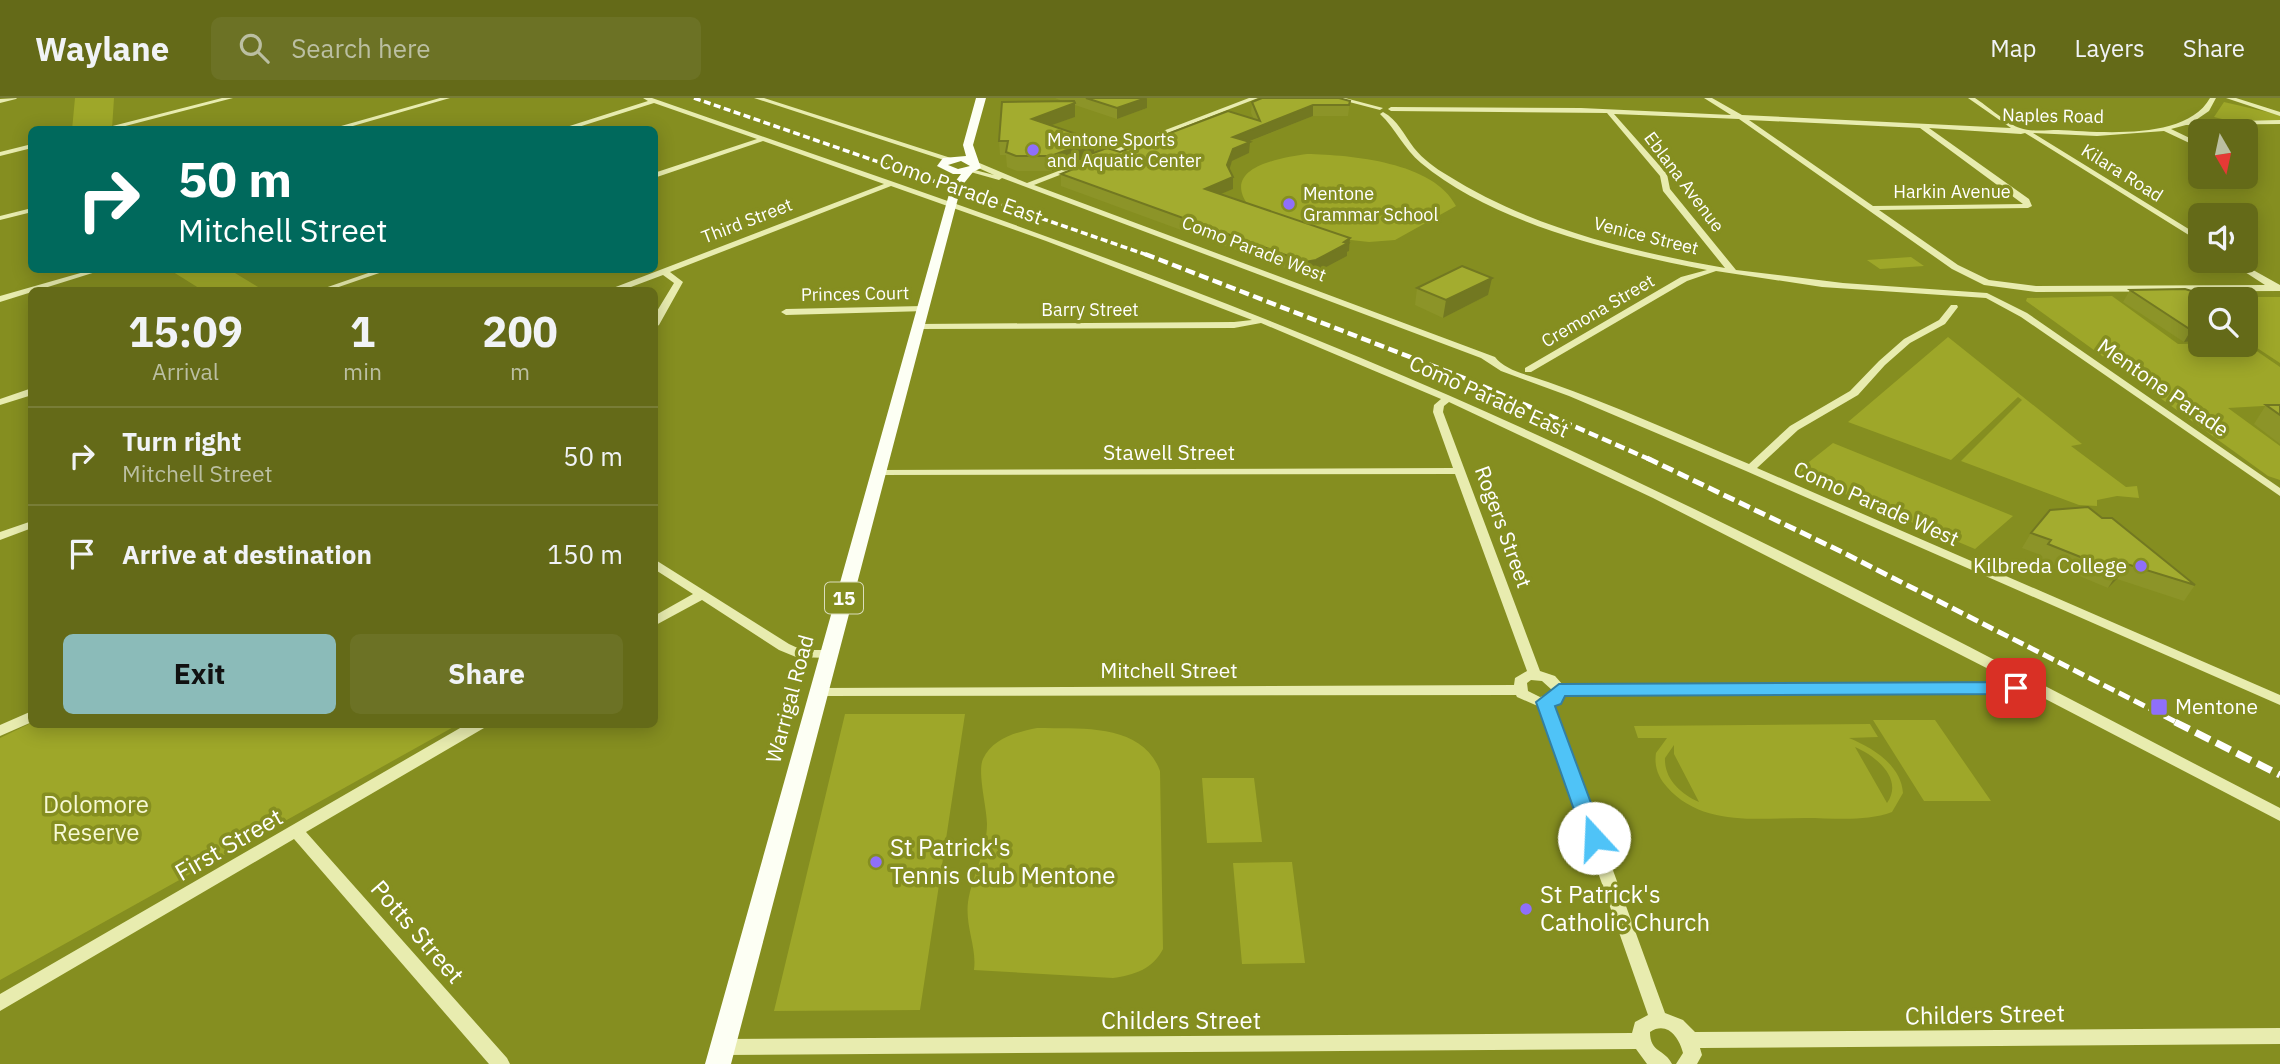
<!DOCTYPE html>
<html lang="en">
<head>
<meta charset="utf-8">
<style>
  body { margin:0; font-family:"IBM Plex Sans",sans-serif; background:#6c7225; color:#f1f3f6; height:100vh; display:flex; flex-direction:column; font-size:26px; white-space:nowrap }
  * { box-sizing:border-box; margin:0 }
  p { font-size:23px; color:#bbbfa2 }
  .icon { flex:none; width:38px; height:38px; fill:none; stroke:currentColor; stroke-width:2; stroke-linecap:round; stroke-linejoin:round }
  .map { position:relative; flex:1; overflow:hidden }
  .panel { position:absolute; left:28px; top:189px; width:630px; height:441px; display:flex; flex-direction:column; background:#646a18; border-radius:10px; box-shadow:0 4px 18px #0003 }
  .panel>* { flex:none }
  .hud { position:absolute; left:28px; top:28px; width:630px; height:147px; border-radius:10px; box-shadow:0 4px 18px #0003; background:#00695c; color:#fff; overflow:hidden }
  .needle { width:46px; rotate:171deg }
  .fabs { position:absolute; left:2188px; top:21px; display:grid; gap:14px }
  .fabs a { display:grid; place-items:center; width:70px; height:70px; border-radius:10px; background:#646a18; box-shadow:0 4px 18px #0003; font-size:35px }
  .pin { position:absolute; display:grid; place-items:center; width:60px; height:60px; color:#fff; margin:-30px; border-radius:14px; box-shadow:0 4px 10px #0006 }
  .me { position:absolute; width:77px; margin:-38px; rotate:340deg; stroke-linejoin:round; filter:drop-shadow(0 0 5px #0008) }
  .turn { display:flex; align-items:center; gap:24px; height:147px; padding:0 35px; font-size:32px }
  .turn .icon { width:91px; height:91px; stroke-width:2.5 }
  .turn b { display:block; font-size:49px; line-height:60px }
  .eta { display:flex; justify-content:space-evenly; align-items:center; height:119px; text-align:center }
  .eta b { font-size:42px; font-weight:700; line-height:49px }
  .action { display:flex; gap:14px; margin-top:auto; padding:14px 35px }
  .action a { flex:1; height:80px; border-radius:10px; background:#8bbbb9; color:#111; font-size:28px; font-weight:700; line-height:80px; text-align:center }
  .action a+a { background:#6c7225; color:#f1f3f6 }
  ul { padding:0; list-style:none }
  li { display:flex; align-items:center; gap:21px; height:98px; padding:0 35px; border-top:2px solid #787d37 }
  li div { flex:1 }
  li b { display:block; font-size:26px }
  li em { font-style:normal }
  header { display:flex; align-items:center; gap:42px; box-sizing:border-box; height:98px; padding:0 35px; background:#646a18; border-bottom:2px solid #787d37 }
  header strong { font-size:33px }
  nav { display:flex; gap:38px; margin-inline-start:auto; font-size:24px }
  .search { width:490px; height:63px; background:#6c7225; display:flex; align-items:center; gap:18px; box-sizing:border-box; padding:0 24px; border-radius:10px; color:#bbbfa2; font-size:26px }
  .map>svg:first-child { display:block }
  .green { fill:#9ea729; fill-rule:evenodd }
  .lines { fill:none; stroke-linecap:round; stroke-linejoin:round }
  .minor { fill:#e8ecaf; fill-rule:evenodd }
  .major { fill:#fdfff4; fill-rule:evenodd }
  .rail-far3 { stroke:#fff; stroke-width:3.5; stroke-dasharray:7 3.5; stroke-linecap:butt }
  .rail-far2 { stroke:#fff; stroke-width:4.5; stroke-dasharray:10 4.5; stroke-linecap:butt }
  .rail-far1 { stroke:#fff; stroke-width:5; stroke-dasharray:12 5; stroke-linecap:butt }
  .rail { stroke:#fff; stroke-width:7; stroke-dasharray:16 7; stroke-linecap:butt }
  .wall { fill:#8c9428 }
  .shaded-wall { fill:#727821 }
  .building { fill:#a3ac2f; stroke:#727821; stroke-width:2 }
  .route { fill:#4fc3f7; stroke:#337fa1; stroke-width:2 }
  .poi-dot { fill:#8f6ffa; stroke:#858e20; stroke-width:2.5 }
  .labels { text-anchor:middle; stroke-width:7; stroke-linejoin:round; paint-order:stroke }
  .far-street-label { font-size:18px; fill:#fff; stroke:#858e20 }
  .far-poi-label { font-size:18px; fill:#fff; stroke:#858e20; text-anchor:start }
  .shield { fill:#858e20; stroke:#daddbc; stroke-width:2 }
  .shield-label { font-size:19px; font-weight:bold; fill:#fff }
  .street-label { font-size:21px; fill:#fff; stroke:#858e20 }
  .poi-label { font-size:21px; fill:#fff; stroke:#858e20; text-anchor:end }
  .near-park-label { font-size:24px; fill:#f7f9d4; stroke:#858e20 }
  .near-street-label { font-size:24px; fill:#fff; stroke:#858e20 }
  .near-poi-label { font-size:24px; fill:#fff; stroke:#858e20; text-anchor:start }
</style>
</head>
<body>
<header>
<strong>Waylane</strong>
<div class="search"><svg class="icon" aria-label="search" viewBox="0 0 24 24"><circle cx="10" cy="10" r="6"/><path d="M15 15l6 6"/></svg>Search here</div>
<nav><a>Map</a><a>Layers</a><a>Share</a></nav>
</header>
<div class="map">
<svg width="2280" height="966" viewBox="0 0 2280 966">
  <rect width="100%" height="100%" fill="#858e20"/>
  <path class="green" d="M75 0H114L112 31 72 32Z
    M2224 4 2280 17V23L2226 22 2214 19Z
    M1307 56C1351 57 1434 64 1456 108L1395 142 1369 144 1342 141 1248 107C1221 69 1280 60 1307 56Z
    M1911 159 1924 168 1880 171 1867 162Z
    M170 172H230L263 192H202Z
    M2112 198 2178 246 2245 245 2280 269V307L2228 310 2280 348V382L2268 378 2026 203 2027 200Z
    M2182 199H2280V265L2245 242V201Z
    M1948 239 2082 346 2071 348 2126 389 2137 388 2139 400 2117 398 2097 402V408L2079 407 1961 363 2022 302 2018 299 1951 362 1848 324Z
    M1833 345 2013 418 1975 451 1795 375Z
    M845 616H965L920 912 774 913Z
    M1873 622H1935L1991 703H1924Z
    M31 625 32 626 457 627 0 882V640Z
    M1870 626 1878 639 1849 640C1873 650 1901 667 1903 695L1892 714C1865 724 1834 720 1805 720 1758 720 1702 729 1667 689 1658 679 1654 668 1656 655L1667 640H1638L1634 628ZM1674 647V656L1699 704C1681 696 1664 681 1665 660ZM1855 649C1876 658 1904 681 1887 705Z
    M1037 630C1080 631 1142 624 1160 673L1163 851C1153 871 1134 877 1113 880L974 872C977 849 965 829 968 804 972 778 987 753 987 726 987 710 977 674 983 661 993 640 1017 634 1037 630Z
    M1202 680H1254L1262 744 1207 745Z
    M1292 764 1305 865 1242 866 1233 765Z"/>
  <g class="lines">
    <path class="minor" d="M17 0 16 1 0 5V1Z
      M222 0H233L110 32H97Z
      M440 0H450L339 32H327Z
      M643 0H652C919 93 1188 183 1448 297 1731 421 2005 568 2280 710V723L2032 594 1564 597 1562 602 1552 605 1665 915 1683 922 1695 934 2280 930V946L1700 950 1702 957 1697 966H1676L1683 955C1679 939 1667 923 1650 934 1650 955 1665 951 1672 966H1647L1636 951 723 957 717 955 714 949 717 943 723 941 1632 935 1635 924 1648 917 1540 609 1517 599 1516 597 814 598 812 595 814 592 819 590 1514 587 1515 580 1527 573 1455 376 874 377 873 375 874 373 878 372 1453 370 1433 314 1434 307 1441 301 1261 225 1234 230 915 231 913 229 918 226 1234 224 1252 222 1046 143 891 88 670 174 683 184 659 227 654 230V218L674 185 663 177 623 192H612L613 190 884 86 763 43 654 80V75L757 41 654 5 569 32H557L648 3ZM1449 304 1653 400 2014 584 1563 587 1555 578 1540 573 1443 314 1444 308ZM1531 582 1542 583 1552 592 1551 596 1540 599 1528 593 1527 585Z
      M754 0H764L954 61 947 63Z
      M1249 0H1258L1034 87 1495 259C1505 273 1532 278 1548 284 1616 308 1682 338 1749 366L1790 328 1850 293 1879 263 1904 241 1939 222 1951 207H1957L1958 209 1945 226 1910 245 1885 267 1858 297 1798 332 1757 370 2280 597V607L1746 373 1569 298 1501 273 1481 260 1002 80 999 82 967 73 971 71 994 77 974 68V64H977L1027 85Z
      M1334 0H1345L1383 10 1380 12Z
      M1704 0H1712L1742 17 2011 30 1968 0H1975C1986 7 2009 27 2020 30 2031 34 2047 32 2058 32 2101 34 2186 43 2210 0H2216L2209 13 2193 24 2280 22V26L2186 27 2171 31 2200 45V50L2164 33 2097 38 2033 35 2200 138V144L2025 35 2021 36 1929 30 2029 101 2032 108 2028 110 1879 112 1958 167 1989 182 2036 188 2265 187 2228 163H2237L2280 187V193L2036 194 1984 187 1952 171 1739 21 1614 16 1667 76 1670 91 1736 172 1843 185 1987 195 2027 215 2280 390V398L2021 219 1986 200 1822 189 1716 173 1687 183 1531 274H1525V270L1681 179 1707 172C1616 155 1493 125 1421 65 1404 51 1396 31 1380 16L1383 14C1398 22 1404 37 1414 50 1423 61 1435 70 1447 77 1531 130 1629 153 1725 170L1663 93 1660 78 1607 15 1391 13 1388 11 1391 9 1581 10 1731 17ZM1749 22 1920 30 2023 106 1873 108Z
      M2226 0H2236L2280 14V18Z
      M32 46V50L0 58V54Z
      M2245 71 2257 75 2258 77 2254 79 2245 76Z
      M32 110V114L0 122V118Z
      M91 172H102L0 204V198Z
      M377 172H388L330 192H319Z
      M923 208 927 211 926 213 786 217 781 214 786 211Z
      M32 290V297L0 307V301Z
      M32 423V430L0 442V434Z
      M654 461 789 546 802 552H829L836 556 829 560 796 559 779 552 702 502 654 528V518L693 496 654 471Z
      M32 613V624L0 638V627Z
      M467 626H486L484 630 306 734 507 960 510 966H489L294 741 0 913V896Z"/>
    <path class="major" d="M976 0H986L973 47 981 70 973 74 961 89 731 966H705L951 89 961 76H953L937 68 943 60 966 58 963 47ZM961 63 970 68 958 71 948 67Z"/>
    <path class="rail-far3" d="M694 0 1150 158"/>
    <path class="rail-far2" d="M1145 156 1464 280 1651 362"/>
    <path class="rail-far1" d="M1647 360 1840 453 2178 625"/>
    <path class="rail" d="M2175 624 2280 677"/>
  </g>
  <path class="wall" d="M1055 0H1147V10L1117 21 1075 7V19L1051 27 1094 42V55L1120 54 1254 21 1251 15 1252 4 1350 3 1348 18H1313L1248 44 1249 55 1232 63 1229 71 1233 79V91L1220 96 1350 140 1349 153 1347 154V158L1315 175 1304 177 1061 88V76L1078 69 1077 63 1052 73H1017L1007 69 1006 57H1000L999 43 1062 3Z
    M1417 190 1488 197 1443 220 1415 207Z
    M2185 191 2200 242 2184 244 2123 204 2130 192Z
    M2266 307H2280V346L2254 326Z
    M2102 420 2195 487 2184 503 2117 481 2108 490 2039 461 2041 457 2022 450 2031 435Z"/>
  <path class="shaded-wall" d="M1147 0V10L1117 21V10Z
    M1075 5V19L1032 34V21Z
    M1313 7V18L1232 50 1233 39Z
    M1094 42V57L1077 61V63L1052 73 1051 58Z
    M1250 44 1249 55 1232 63 1227 79V67L1233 51Z
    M1233 79V91L1204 103 1205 91Z
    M1350 140 1349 153 1347 154V158L1315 175 1304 177 1305 164Z
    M1492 180 1488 197 1443 220 1446 202Z
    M2200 231V242L2184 244 2191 232Z
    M2127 466 2117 481 2108 490 2118 474Z"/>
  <path class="building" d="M1086 0H1146L1117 10Z
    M1262 0H1339L1350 3 1349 7H1313L1233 39 1250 44 1233 51 1227 67 1233 79 1205 91 1350 140 1344 144 1348 145 1316 162 1305 164 1061 76 1098 61H1077L1107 50 1120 54 1228 13 1260 23 1252 4Z
    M1074 3 1075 5 1032 21 1094 42 1051 58H1016L1006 54 1008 43H999L1002 4Z
    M1462 168 1492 180 1446 202 1417 190Z
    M2185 191 2198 195 2207 201H2200V231L2191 232 2130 192Z
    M2266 307H2280V317Z
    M2088 409 2102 420H2112L2195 487 2127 466 2118 474 2048 446 2051 442 2031 435 2050 412Z"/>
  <path class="route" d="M2016 584 2024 590 2016 596 1565 598 1561 606 1555 608 1604 740 1601 746H1587L1584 740 1536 604 1559 586Z"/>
  <g class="poi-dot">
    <circle cx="1033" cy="52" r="7"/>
    <circle cx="1289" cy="106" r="7"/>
    <circle cx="2141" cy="468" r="7"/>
    <rect x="2150" y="600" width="18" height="18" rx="3.5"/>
    <circle cx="876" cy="764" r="7"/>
    <circle cx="1526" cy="811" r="7"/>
  </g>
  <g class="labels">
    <g class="far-street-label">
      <text transform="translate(2053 18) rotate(1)" y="6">Naples Road</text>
      <text transform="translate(2122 75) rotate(32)" y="6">Kilara Road</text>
      <text transform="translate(1684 84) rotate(53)" y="6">Eblana Avenue</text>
      <text x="1952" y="100">Harkin Avenue</text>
      <text transform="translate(747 123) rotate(-21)" y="6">Third Street</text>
      <text transform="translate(1646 138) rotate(14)" y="6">Venice Street</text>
      <text transform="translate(1254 151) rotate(21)" y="6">Como Parade West</text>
      <text transform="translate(855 196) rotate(-1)" y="6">Princes Court</text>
      <text x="1090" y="218">Barry Street</text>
      <text transform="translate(1598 213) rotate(-30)" y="6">Cremona Street</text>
    </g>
    <g class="far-poi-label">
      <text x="1047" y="48">Mentone Sports<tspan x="1047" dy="21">and Aquatic Center</tspan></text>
      <text x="1303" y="102">Mentone<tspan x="1303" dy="21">Grammar School</tspan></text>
    </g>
    <rect class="shield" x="825" y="484.5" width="38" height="31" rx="5"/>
    <g class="shield-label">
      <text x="844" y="507">15</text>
    </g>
    <g class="street-label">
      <text transform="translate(961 91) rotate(20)" y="7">Como Parade East</text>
      <text transform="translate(2163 290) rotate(35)" y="7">Mentone Parade</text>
      <text transform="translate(1489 299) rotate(24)" y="7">Como Parade East</text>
      <text x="1169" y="362">Stawell Street</text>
      <text transform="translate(1876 406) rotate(24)" y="7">Como Parade West</text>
      <text transform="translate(1503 429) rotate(70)" y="7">Rogers Street</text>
      <text x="1169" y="580">Mitchell Street</text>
      <text transform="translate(790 601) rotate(-75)" y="7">Warrigal Road</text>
    </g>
    <g class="poi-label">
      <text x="2127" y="475">Kilbreda College</text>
      <text x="2175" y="616" text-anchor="start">Mentone</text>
    </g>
    <g class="near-park-label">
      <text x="96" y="715">Dolomore<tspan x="96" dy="28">Reserve</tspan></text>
    </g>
    <g class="near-street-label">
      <text transform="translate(229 747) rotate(-30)" y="8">First Street</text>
      <text transform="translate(417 834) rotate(49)" y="8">Potts Street</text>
      <text transform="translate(1985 917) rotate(-1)" y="8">Childers Street</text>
      <text x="1181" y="931">Childers Street</text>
    </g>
    <g class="near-poi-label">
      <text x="890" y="758">St Patrick's<tspan x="890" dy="28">Tennis Club Mentone</tspan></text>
      <text x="1540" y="805">St Patrick's<tspan x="1540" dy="28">Catholic Church</tspan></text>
    </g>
  </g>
</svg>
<div class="fabs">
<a><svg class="needle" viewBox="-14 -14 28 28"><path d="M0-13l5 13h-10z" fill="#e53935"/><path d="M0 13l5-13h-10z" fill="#bbbfa2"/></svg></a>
<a><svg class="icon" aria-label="sound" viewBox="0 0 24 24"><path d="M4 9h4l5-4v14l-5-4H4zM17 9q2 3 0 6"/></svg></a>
<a><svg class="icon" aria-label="search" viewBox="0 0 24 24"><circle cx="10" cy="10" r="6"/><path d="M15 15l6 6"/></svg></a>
</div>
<div class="pin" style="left:2016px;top:590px;background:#d93025"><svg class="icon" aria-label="arrive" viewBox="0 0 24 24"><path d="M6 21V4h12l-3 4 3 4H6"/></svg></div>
<svg class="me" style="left:1594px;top:740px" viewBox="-20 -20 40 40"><circle r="19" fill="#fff"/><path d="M0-13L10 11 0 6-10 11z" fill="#4fc3f7"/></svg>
<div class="hud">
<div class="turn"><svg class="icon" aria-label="right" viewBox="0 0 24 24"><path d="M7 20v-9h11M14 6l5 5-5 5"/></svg><div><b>50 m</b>Mitchell Street</div></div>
</div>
<section class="panel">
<div class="eta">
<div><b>15:09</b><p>Arrival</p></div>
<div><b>1</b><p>min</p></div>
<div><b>200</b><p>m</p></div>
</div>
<ul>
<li><svg class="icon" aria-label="right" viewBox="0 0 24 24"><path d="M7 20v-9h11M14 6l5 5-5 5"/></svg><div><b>Turn right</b><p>Mitchell Street</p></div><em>50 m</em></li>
<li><svg class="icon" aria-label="arrive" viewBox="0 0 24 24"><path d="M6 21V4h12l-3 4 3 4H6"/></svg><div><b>Arrive at destination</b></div><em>150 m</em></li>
</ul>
<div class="action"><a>Exit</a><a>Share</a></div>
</section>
</div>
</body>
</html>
